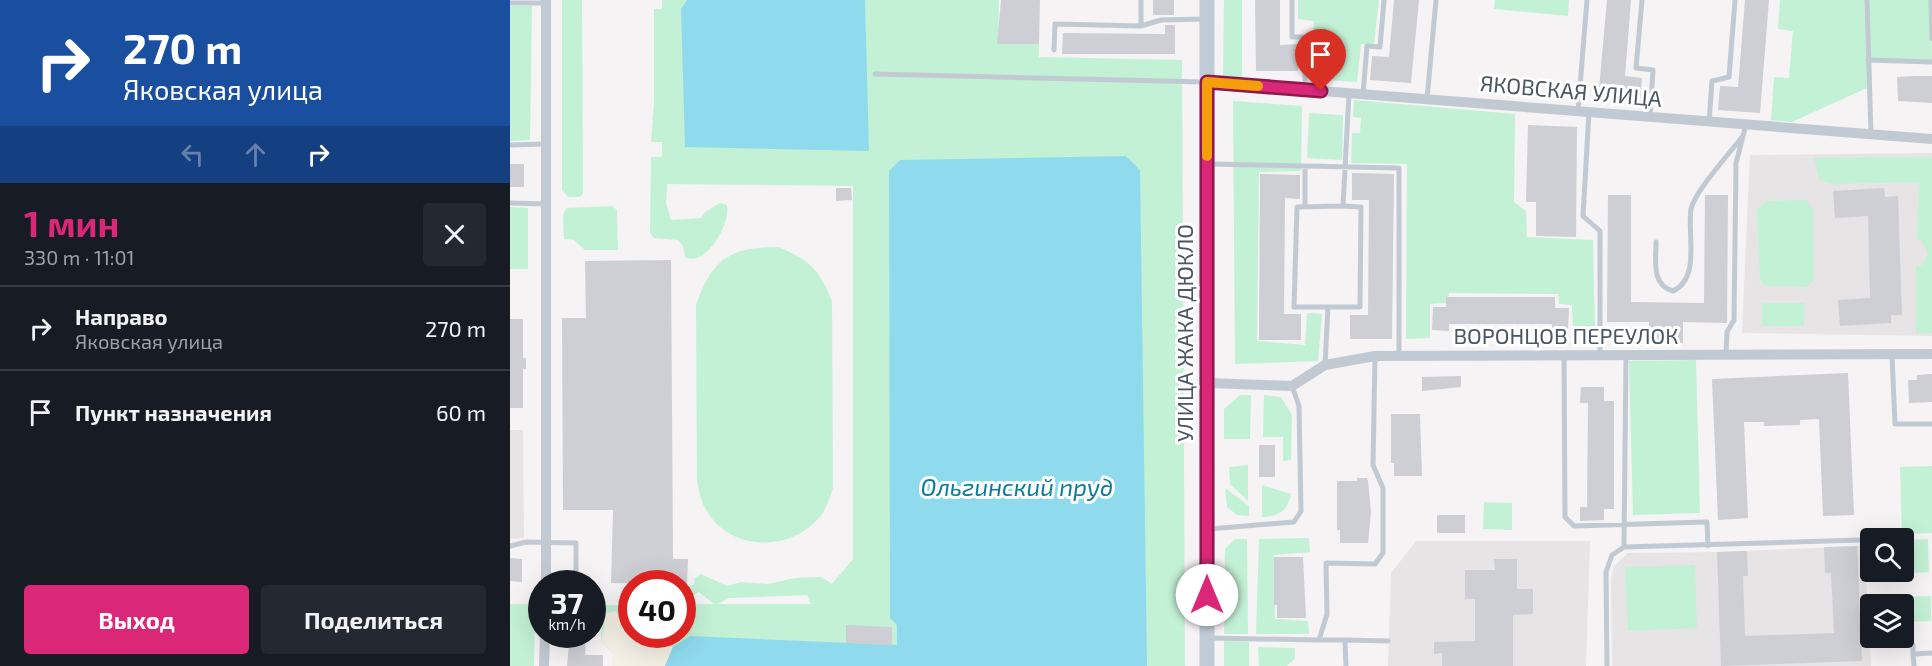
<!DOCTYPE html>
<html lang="ru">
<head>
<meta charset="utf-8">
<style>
  body { margin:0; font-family:"Exo 2",sans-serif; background:#242831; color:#f1f3f6; height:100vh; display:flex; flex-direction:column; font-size:22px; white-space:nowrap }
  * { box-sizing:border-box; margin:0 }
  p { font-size:20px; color:#9ea1a6 }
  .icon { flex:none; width:33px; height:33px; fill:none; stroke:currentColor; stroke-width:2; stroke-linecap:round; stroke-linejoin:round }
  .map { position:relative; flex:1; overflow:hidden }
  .side { display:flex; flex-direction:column; background:#171b24; width:510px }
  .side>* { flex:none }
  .guide { background:#1a4fa0; color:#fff; overflow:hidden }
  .controls { position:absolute; left:1350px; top:528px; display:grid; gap:12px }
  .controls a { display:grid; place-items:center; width:54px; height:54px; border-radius:6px; background:#171b24; box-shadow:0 6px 24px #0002; font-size:30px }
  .speed { position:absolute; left:18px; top:570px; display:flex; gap:12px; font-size:30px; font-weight:700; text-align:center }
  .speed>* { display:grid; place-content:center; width:78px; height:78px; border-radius:50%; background:#171b24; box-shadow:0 6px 24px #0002; line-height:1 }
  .speed small { font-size:15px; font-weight:400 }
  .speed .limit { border:9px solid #d22; background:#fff; color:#111 }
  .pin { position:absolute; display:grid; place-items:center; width:51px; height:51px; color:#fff; margin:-62px -26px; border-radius:50% 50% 50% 0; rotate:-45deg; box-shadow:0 0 6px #0007 }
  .pin .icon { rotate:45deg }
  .me { position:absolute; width:66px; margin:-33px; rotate:0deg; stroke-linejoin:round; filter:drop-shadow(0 0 4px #0008) }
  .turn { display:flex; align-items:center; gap:21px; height:126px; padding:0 24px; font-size:27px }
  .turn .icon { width:78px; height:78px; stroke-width:2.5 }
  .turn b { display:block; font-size:42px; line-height:51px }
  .lanes { display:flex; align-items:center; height:57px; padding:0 24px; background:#0003; justify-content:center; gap:30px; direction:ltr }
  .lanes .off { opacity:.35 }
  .round { display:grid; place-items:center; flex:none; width:63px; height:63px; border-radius:6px; background:#242831 }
  .headline { display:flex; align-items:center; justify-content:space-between; height:102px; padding:0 24px }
  h1 { font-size:36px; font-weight:700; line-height:45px; color:#db2777 }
  .action { display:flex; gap:12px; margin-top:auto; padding:12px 24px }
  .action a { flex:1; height:69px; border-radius:6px; background:#db2777; color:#fff; font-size:24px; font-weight:700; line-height:69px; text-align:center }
  .action a+a { background:#242831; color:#f1f3f6 }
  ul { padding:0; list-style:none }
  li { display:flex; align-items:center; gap:18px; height:84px; padding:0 24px; border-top:2px solid #363941 }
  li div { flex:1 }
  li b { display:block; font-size:22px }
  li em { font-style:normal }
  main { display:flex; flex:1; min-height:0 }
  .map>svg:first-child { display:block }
  .education { fill:#e6e4e5 }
  .green { fill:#c3f1d5; fill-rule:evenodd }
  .sand { fill:#f5f0e5 }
  .water { fill:#90daee }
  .building { fill:#cdcfd5 }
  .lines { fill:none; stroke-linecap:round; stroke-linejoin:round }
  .lane { stroke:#c1cad2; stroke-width:5 }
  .street { stroke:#c1cad2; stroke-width:10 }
  .secondary { stroke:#c1cbd6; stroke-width:15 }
  .route-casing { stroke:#8e194d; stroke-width:15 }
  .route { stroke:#db2777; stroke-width:10 }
  .slow { stroke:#f59e0b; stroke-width:10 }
  .labels { text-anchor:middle; stroke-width:6; stroke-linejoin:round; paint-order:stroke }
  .street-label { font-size:22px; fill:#4a5661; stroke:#fff }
  .water-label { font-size:24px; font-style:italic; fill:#0c7c9b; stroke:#fff }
</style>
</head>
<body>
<main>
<section class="side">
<div class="guide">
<div class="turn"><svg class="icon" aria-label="right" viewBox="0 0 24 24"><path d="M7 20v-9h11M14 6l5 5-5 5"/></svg><div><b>270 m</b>Яковская улица</div></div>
<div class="lanes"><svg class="icon off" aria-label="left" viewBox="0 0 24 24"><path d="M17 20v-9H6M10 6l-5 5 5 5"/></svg><svg class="icon off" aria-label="ahead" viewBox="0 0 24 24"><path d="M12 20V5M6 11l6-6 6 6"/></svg><svg class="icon" aria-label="right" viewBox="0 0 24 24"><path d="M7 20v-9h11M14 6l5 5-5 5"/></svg></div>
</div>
<div class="headline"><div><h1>1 мин</h1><p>330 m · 11:01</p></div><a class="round"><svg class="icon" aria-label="close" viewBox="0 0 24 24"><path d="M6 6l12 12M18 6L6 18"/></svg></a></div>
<ul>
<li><svg class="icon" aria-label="right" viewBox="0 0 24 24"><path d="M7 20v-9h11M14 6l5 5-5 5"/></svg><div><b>Направо</b><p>Яковская улица</p></div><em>270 m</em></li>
<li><svg class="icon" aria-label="arrive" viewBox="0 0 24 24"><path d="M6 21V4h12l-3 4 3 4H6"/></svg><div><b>Пункт назначения</b></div><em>60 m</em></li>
</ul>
<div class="action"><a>Выход</a><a>Поделиться</a></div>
</section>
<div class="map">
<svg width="1422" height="666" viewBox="0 0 1422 666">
  <rect width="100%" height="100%" fill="#f5f3f3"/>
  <path class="education" d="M1422 153V336L1232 333 1240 155Z
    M0 430H13L14 538 0 539Z
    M906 541H1080L1076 666H878L881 573Z
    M1354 546 1361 666H1102L1101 580 1104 566 1118 553 1209 552Z"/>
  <path class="green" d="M52 0H72L73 194 69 197H58L52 190Z
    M152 0H489L488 44H529V57L672 60 675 666H102V652L91 642 92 605H121L122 634H172L173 604H204L189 592 173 601V587L184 585 185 578 191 574 217 586 231 582 258 584 285 578 311 577 322 584 343 559V186L157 184 156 203 161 220 191 218 195 212 210 203 217 205C221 223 196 268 175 257L173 246 168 240 144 238 140 233 141 157H152V142H141L144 104V9H152ZM297 595 301 604H208L219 598Z
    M714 0H732V79L713 78Z
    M788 0H869L864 44H851L847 82 801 79 804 21 788 19Z
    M985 0H1059L1058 16 984 9Z
    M1270 0H1421L1422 62 1358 60 1359 87 1282 122 1261 120 1264 77 1279 78 1283 31 1268 29Z
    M0 6H22L20 140 0 141Z
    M844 100 1005 114 1004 202 1016 211 1017 237 1083 240 1085 330 1063 331 1062 305 1049 304 1048 294 939 293 937 303 920 304V338L896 339 897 164 841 163 842 133H850L851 118 843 117Z
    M723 101 792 106 791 171 749 172 747 341 795 345 797 313 812 314 808 361 725 364Z
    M799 113 833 115 832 160 797 158Z
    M1422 157V333H1406V267L1412 265 1418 254 1412 241 1407 240 1409 182 1323 184 1309 179 1304 158Z
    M1296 200 1303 209 1304 280 1297 287 1255 286 1250 279 1247 210 1256 201Z
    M102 206 107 210 108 250H75L64 240 54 239 53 214 57 208Z
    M0 207 18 208V269H0Z
    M268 247C300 260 309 269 322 301L323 488C320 496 317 507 312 514 283 553 219 553 195 508 191 501 189 490 187 481L186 305C203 258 219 248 268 247Z
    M1252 303H1294V326H1252Z
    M1186 360 1190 513 1123 515 1119 361Z
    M730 395H741L740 439H714V409Z
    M754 395 771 397 782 415 781 460 773 461V437H753Z
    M738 465V501L720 484 719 467Z
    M1422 466V533L1392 534 1390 467Z
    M752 485 781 494C778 511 768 517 752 517Z
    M715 488 739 506V516L727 515 717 507Z
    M974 502 1002 503V530L973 529Z
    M799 538 800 552 764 555 765 619 798 621 799 634H746L749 539Z
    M725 539H737L738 634H714L715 549Z
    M1418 539 1419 572 1401 573 1399 540Z
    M1185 565 1187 628 1118 631 1115 567Z
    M1421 596V621L1394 622V604H1387V597Z
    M0 604H25L24 666H0Z
    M714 641 739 642V666H714Z
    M748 647 785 648V658L777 666H749Z"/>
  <path class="sand" d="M106 611C123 641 128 645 163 647L155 666H102V652L91 642 96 613Z"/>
  <path class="water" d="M177 0H355L359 151 175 147 171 9Z
    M616 156 630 170 637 666H155L163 647 180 636 387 645V625L380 618 379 171 390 160Z"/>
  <path class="building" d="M491 0H530L529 44H487Z
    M643 0H664V15H643Z
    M745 0H770V45L788 44V71H746Z
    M884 0H909L901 83 860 80 862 56 879 57Z
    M1097 0H1121L1115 76 1132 78 1130 104 1088 100Z
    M1235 0H1259L1250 113 1208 110 1210 86 1228 87Z
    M655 25H665V54H552L553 33 655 34Z
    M1404 76H1422V103L1388 101 1387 77Z
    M1018 125 1067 127 1066 237 1026 236V202H1016Z
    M0 164H14V187H0Z
    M842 173 884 174 882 339H840V315H858L859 200H842Z
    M750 174 790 175V199L775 198 774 314H791V340H749Z
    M326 188H341L342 200 326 201Z
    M1374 188 1375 197 1388 196 1392 315H1381V323L1330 326 1328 300 1360 298 1358 216 1325 218 1323 191Z
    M1098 195H1121V302L1194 303 1195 195H1218L1217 323 1173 322V343L1139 342V322H1097Z
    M161 260 163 559H178L177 584 101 583 103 510H53L52 318H76L75 261Z
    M936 297H1045V308H1059L1058 331H1042V324H939V331L922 330 923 307H936Z
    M0 319H13V358H16V369H13V408H0Z
    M1338 373 1344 515 1313 516 1309 419 1290 420V425L1254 426V422H1234L1238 518 1208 520 1202 379Z
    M1422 374V402L1399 403 1398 380H1407V375Z
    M951 376V387L912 391V377Z
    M1071 387H1094V401H1104V509H1094V520L1070 521V507H1077L1078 403H1070Z
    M881 414H910L912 476H884V463H881Z
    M749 445H765V477H749Z
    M847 478H857L858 481 861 512 858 543H830V530H827V481H847Z
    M927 515H955V533H927Z
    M1347 546 1352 661 1211 666 1207 552 1237 551 1238 576H1233L1235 636 1324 633 1321 573H1315L1314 547Z
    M764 557H793L796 618H767V605H764Z
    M0 558 12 559V582L0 581Z
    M984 559H1007V589H1023V614L1003 615V666H932V653L924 654V642L965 641V599H955V570H985Z
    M336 625 382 627V645L336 643Z
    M60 634H76L75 655H93V666H57Z"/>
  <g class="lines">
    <path class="lane" d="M782 0V37H795V89
      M1132 0 1126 68 1143 70 1140 117
      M1357 0 1361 135
      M1421 0 1422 39
      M0 3H36
      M631 26 651 20 695 19
      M544 50 545 24 631 26V0
      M1358 60 1422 62
      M365 74 695 82
      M853 94 857 46 870 47 874 0
      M917 99 926 0
      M1068 111 1077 0
      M1079 112 1073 216 1090 231V354
      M1199 122 1202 81 1219 77 1225 0
      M0 145 36 144
      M699 164 889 168V356
      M795 167V207
      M0 203 36 204
      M1146 242C1146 261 1141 285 1163 291 1191 278 1177 234 1181 209 1185 191 1220 153 1232 137
      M818 307H850L851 207 833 206
      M1216 354 1217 332 1224 320 1226 163 1236 125
      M1382 355 1385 424H1422
      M1054 356 1055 517 1064 526 1197 522 1198 546
      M815 365 818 307H784L787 207 833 206 839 93
      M699 529 784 522 791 511 789 406 782 386
      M0 546 16 542 66 543V584
      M1114 547 1116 354
      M699 638 809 640 817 614 816 563 865 564 873 553V488L863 465 865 356
      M809 640H835L836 666
      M835 640 878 641
      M1403 645V654
      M1097 666 1096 572 1102 555 1114 547 1351 540
      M1404 666 1403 654 1422 653"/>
    <path class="street" d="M697 82 1422 139
      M697 383 782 386 815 365 865 356 1422 354
      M36 584V0
      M34 666 35 634"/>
    <path class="secondary" d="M697 0V666"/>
  </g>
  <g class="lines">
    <defs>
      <path id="route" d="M697 595V82L811 91"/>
    </defs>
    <use href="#route" class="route-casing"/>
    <use href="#route" class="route"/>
    <path class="slow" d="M697 156V82L748 86"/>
  </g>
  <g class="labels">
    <g class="street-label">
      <text transform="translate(1061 91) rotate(5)" y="8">ЯКОВСКАЯ УЛИЦА</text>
      <text transform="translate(675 333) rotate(-90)" y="8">УЛИЦА ЖАКА ДЮКЛО</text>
      <text x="1056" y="344">ВОРОНЦОВ ПЕРЕУЛОК</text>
    </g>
    <g class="water-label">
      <text x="507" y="496">Ольгинский пруд</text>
    </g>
  </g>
</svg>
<div class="controls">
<a><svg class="icon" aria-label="search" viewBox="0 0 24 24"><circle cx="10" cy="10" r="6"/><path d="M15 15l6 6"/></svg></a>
<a><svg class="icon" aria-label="layers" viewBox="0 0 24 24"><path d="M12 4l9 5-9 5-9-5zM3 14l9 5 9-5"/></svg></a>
</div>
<div class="speed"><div>37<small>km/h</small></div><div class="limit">40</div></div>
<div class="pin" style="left:811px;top:91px;background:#d93025"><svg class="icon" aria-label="arrive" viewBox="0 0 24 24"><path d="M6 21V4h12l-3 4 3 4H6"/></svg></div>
<svg class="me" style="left:697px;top:595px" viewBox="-20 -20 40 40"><circle r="19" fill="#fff"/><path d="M0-13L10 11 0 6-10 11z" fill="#db2777"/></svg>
</div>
</main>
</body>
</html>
